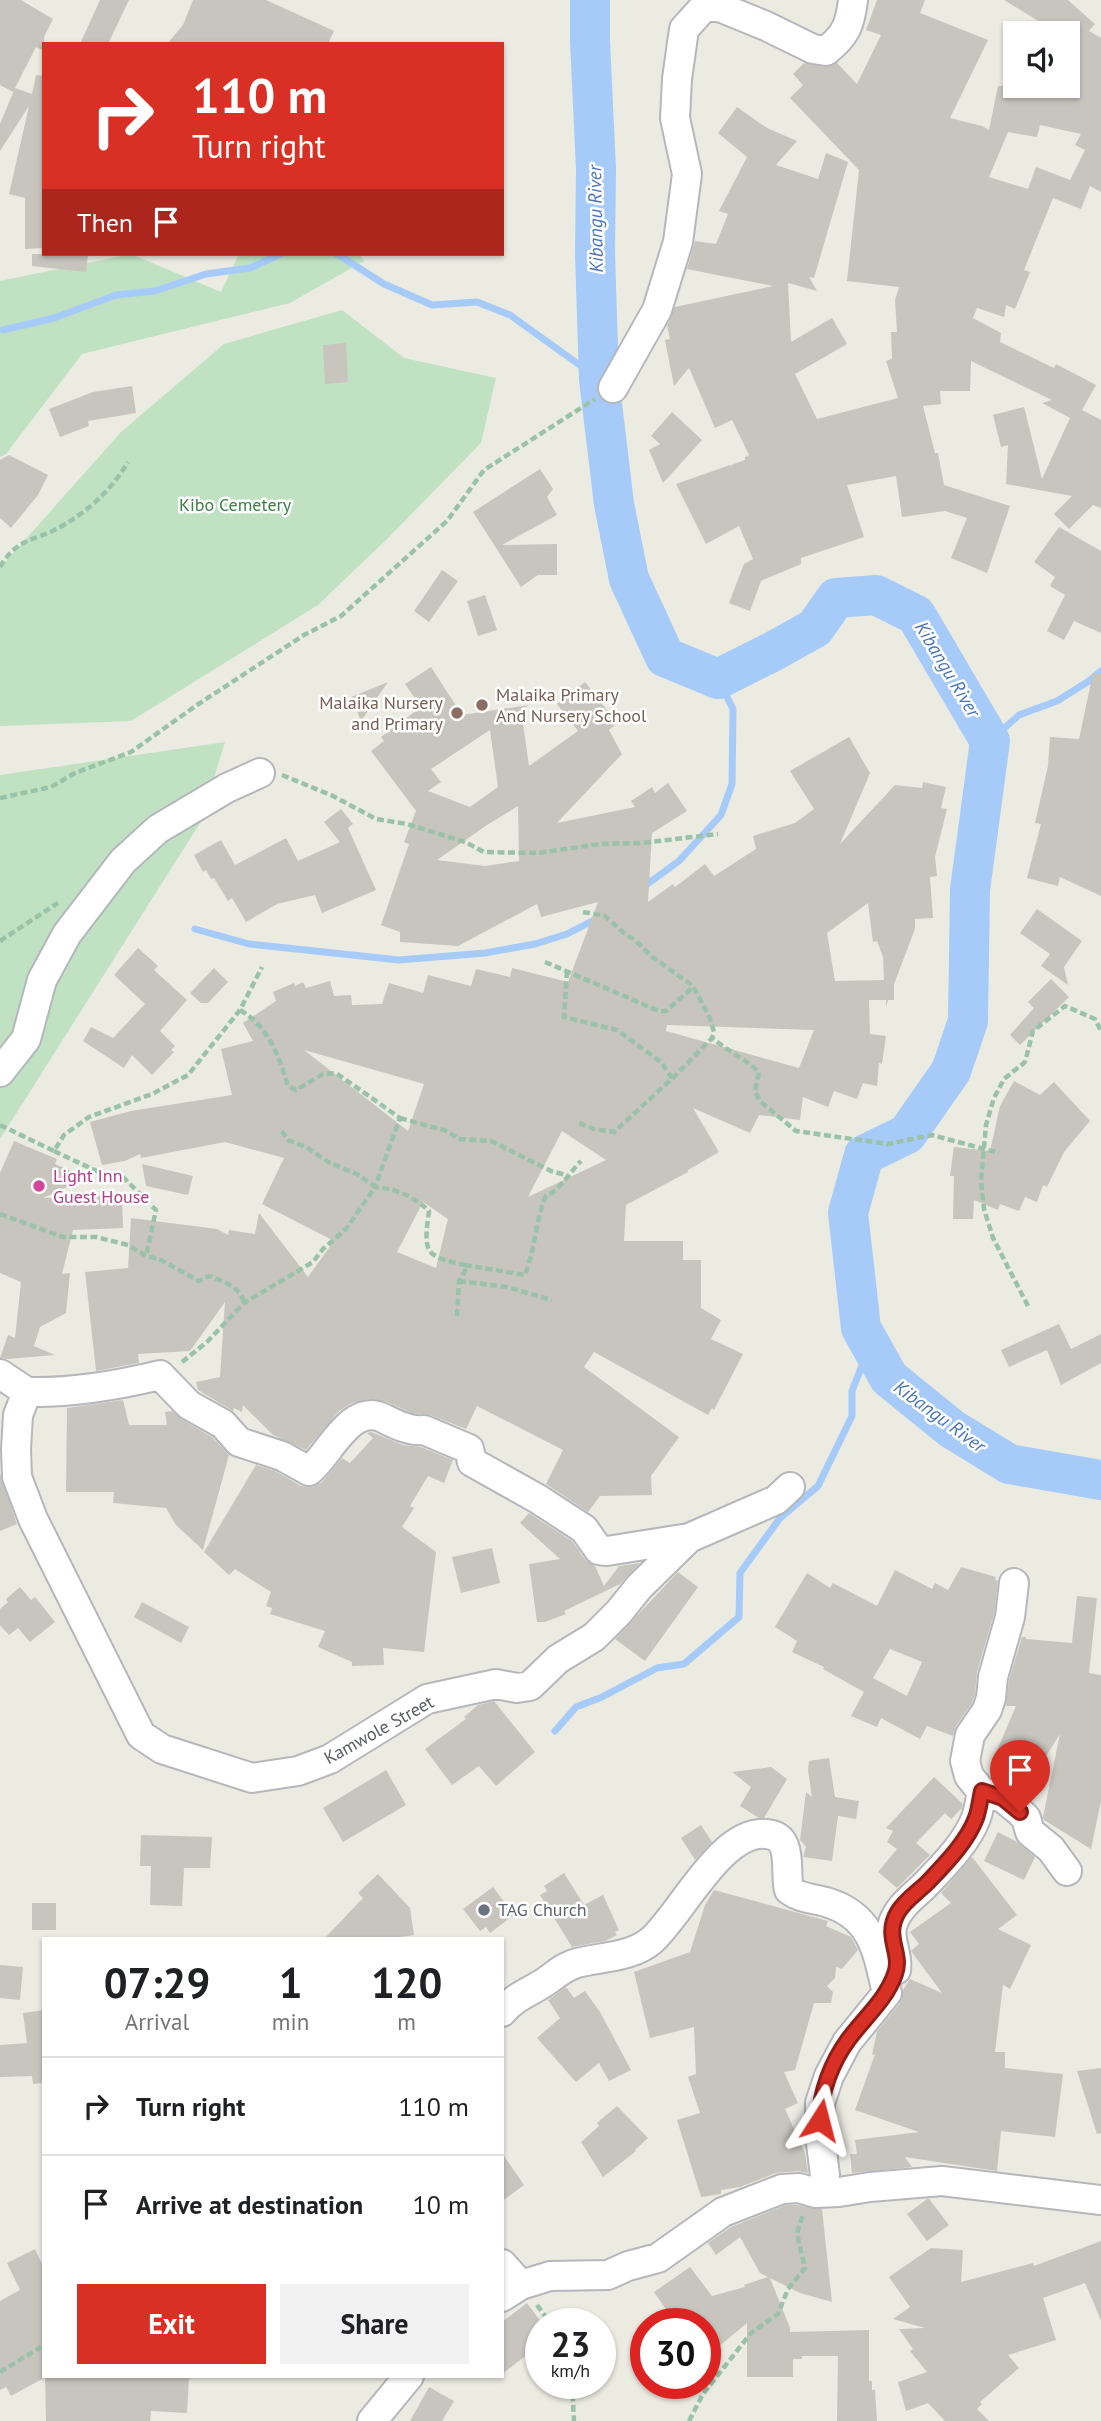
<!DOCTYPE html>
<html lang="en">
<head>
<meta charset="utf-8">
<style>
  body { margin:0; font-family:"PT Sans",sans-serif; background:#f2f2f2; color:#202124; height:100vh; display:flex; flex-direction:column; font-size:26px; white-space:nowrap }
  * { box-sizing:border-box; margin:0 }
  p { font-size:23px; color:#757577 }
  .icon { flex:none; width:38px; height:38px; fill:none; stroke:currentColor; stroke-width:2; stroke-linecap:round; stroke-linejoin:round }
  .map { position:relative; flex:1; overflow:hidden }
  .drawer { position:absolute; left:42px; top:1937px; width:462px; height:441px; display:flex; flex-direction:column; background:#fff; border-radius:0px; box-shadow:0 2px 5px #0004 }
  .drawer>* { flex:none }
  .top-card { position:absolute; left:42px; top:42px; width:462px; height:214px; border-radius:0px; box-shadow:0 2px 5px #0004; background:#d93025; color:#fff; overflow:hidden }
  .controls { position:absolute; left:1003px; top:21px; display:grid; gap:14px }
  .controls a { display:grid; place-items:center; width:77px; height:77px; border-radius:0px; background:#fff; box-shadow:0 2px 5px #0004; font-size:35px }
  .speed { position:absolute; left:525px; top:2308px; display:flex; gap:14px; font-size:35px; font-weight:700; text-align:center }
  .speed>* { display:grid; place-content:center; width:91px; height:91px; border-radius:50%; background:#fff; box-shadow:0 2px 5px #0004; line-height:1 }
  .speed small { font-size:18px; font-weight:400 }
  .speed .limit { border:10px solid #d22; background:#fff; color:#111 }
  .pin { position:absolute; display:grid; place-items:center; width:60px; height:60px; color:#fff; margin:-72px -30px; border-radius:50% 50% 50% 0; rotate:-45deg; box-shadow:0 0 7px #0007 }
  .pin .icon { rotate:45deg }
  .me { position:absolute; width:77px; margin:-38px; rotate:9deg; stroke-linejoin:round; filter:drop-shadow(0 0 5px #0008) }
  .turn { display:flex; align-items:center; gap:24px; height:147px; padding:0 35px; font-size:32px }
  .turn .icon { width:91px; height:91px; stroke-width:2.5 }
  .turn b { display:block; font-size:49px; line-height:60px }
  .then { display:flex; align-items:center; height:66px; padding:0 35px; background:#0003; gap:14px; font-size:26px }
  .eta { display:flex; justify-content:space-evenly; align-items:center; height:119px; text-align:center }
  .eta b { font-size:42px; font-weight:800; line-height:49px }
  .cta { display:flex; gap:14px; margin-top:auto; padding:14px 35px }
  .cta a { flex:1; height:80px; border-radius:0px; background:#d93025; color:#fff; font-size:28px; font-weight:800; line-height:80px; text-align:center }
  .cta a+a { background:#f2f2f2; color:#202124 }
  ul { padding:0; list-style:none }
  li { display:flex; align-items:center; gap:21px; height:98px; padding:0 35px; border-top:2px solid #e0e0e0 }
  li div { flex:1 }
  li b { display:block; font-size:26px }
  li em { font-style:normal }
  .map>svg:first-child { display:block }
  .green { fill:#c0e2c3 }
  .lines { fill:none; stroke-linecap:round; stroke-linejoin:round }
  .stream { stroke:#a6cbf8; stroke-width:7 }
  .river { stroke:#a6cbf8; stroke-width:40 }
  .building { fill:#c7c5be; fill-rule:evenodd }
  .minor-casing { stroke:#b4b7bb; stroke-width:32 }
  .path { stroke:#9ac2a9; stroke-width:4.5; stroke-dasharray:7 3.5; stroke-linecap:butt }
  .minor { stroke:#fff; stroke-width:28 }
  .route-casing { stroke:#8d1f18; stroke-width:18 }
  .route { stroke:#d93025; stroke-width:12 }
  .education-dot { fill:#8d6e63; stroke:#fff; stroke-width:2.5 }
  .hotel-dot { fill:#d1479c; stroke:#fff; stroke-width:2.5 }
  .worship-dot { fill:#6b7280; stroke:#fff; stroke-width:2.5 }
  .labels { text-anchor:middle; stroke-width:5; stroke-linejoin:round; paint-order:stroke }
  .park-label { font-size:18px; fill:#3b8045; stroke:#fff }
  .education-label { font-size:18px; fill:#785e54; stroke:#fff; text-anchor:start }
  .hotel-label { font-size:18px; fill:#b23c85; stroke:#fff; text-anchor:start }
  .street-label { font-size:18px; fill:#5a5d61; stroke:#fff }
  .worship-label { font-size:18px; fill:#5b616d; stroke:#fff; text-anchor:start }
  .water-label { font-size:19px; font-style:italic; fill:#4b75b9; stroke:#fff }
</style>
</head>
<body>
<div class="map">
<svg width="1101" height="2421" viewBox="0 0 1101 2421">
  <rect width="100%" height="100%" fill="#ecebe2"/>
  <path class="green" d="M131 254 221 292 239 254H359L364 261 290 303 82 354 6 454 0 457V281Z
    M342 310 404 358 496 378 481 443 386 540 318 605 131 721 0 726V568L121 432 224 344Z
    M225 742 200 823 0 1139V775Z"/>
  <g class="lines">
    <path class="stream" d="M337 254 384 284 432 305 477 302 510 315 599 379
      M3 330 54 318 116 295 155 291 206 274 250 268 281 254
      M990 741 1019 715 1057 701 1089 681 1101 671
      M642 888 679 861 721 815 732 784 733 709 718 679
      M195 929 249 944 399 960 485 953 535 944 567 934 598 918
      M555 1731 576 1707 602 1697 657 1668 684 1664 739 1617 740 1573 780 1518 818 1486 852 1416V1391L870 1345"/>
    <path class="river" d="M590 0V41L596 169 595 253 599 379 614 504 629 579 665 657 718 679 772 652 815 628 836 598 876 595 916 615 990 741 970 890 968 1021 951 1071 907 1134 864 1155 848 1213 861 1328 889 1378 952 1429 1009 1464 1101 1480"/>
  </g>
  <path class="building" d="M0 0H21L53 19 44 37V51L36 47 13 92 0 85Z
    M100 0H129L108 44H80Z
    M193 0H266L334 31 328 44H167L183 25Z
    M877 0H925L920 13 988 40 950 118 982 126 989 130 998 86H1068V33H1058L1004 0H1068L1095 24 1089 31 1101 38V192L1090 186 1081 209 1053 198 1024 270 1030 272 1015 309 1006 305 1004 317 977 308 973 318 1001 333 1000 342 1054 368 1056 364 1096 385 1082 410 1101 420V508L1093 505 1069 529 1054 514 1072 496 1006 484 1008 445 1001 447 993 415 1024 407 1042 479 1070 418 1042 403 1052 400 971 361 970 391H940L941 404 923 406 935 453H938L944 485 1010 506 987 573 951 558 967 518 945 511 902 517 896 476 847 485 864 537 801 558V564L761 581 750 611 729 603 744 564 753 559 739 526 706 544 676 484 730 465 732 467 731 465 745 460V457L749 455 732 420 715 428 689 368 674 386 665 340 670 339 667 326 675 307 773 286 687 269 695 241 716 244 728 214 719 211 747 157 718 133 737 107 767 128 797 141 776 165 818 179 826 153 848 162 814 278 809 277 817 291 788 283 791 342 832 318 847 344 795 374 817 419 898 398 886 361 892 359 891 332H897L895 300 899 287 847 281 859 170 790 98 803 85 793 74 804 63 824 67 837 63 857 84 881 35 866 30ZM1040 125 1081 134 1075 145 1085 150 1070 180 1036 167 1028 189 989 177 1008 132 1037 137Z
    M36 75 44 76V248L25 249V198L9 194 29 106 0 151V124L15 88 32 94Z
    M32 254H88L86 272 32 266Z
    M346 343 348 382 325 384 323 345Z
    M132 386 136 413 88 421 89 426 60 437 49 409 93 392Z
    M672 412 702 440 663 483 649 450 660 444 651 436Z
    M9 455 48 475 38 495 11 528 0 518V460Z
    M540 469 553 489 547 497 557 515 502 545 557 544V575H538L521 587 473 512Z
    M1059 527 1101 551V633L1074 621 1064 640 1047 631 1065 595 1050 586 1055 577 1034 562Z
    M442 570 458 581 429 622 414 611Z
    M485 595 497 630 478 636 467 601Z
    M431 667 462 715 529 705 521 710 529 766 578 731 557 704 585 682 617 723 609 730 622 754 557 823 635 807 631 801 652 787 655 793 668 783 687 811 652 833 648 902 673 884 675 887 705 864 714 876 756 849 753 836 795 823 814 809 790 771 849 737 870 773 840 844 895 785 922 788 923 782 946 787 941 808 947 809 935 857 937 876 930 877 933 918 915 919V929L894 984V1000H888L886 1007V1000H869L870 1034 886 1036 882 1064 879 1063 877 1086 863 1083 857 1099 834 1091 828 1107 803 1097 800 1120 759 1115 750 1133 693 1108 719 1152 688 1170V1172L626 1205 624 1241H683V1260H701V1308L721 1320 711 1339 743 1354 714 1410 712 1408 708 1415 594 1352 584 1367 679 1437 651 1476 652 1495 600 1496 588 1512 546 1484 563 1450 477 1406 466 1429 430 1415 412 1413 387 1402 368 1399 352 1403 339 1411 306 1450 273 1435 243 1405 242 1412 234 1408 233 1411 198 1390 196 1382 220 1377 225 1302 190 1351 138 1354 139 1363 96 1371 85 1272 128 1268 131 1218 217 1229 228 1235 229 1230 255 1234 259 1213 308 1277 334 1241 262 1204 284 1158 225 1142 141 1158 140 1154 125 1161 102 1165 90 1122 131 1111 232 1095 221 1049 253 1041 243 1023 276 1001 273 992 294 983 295 986 303 982 306 988 330 981 334 996 351 995 352 1005 382 1004 389 983 423 993 428 975 471 986 476 969 510 977 512 968 568 982 598 902 541 917 537 904 458 946 400 942V932L381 925 409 844 404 842 416 811 371 751 384 741 381 737 421 707 405 684ZM490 730 498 787 470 807 428 791 441 782 431 769ZM518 806 519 861 485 866 437 860 487 825ZM868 903 873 942 877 941 883 957 884 980 835 981 827 933ZM667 1025 814 1030 799 1068 666 1031ZM304 1050 424 1084 408 1131ZM562 1131 606 1160 528 1197ZM423 1202 448 1219 436 1268 397 1252Z
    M1093 673 1101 674V896L1060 877 1058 886 1027 878 1041 824 1035 823 1048 766 1050 737 1079 739Z
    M388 682 361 721 351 697Z
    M341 809 353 824 348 828 376 890 322 913 315 895 277 904 246 922 232 898 228 901 214 878 211 879 206 870 203 872 194 855 221 840 235 865 286 838 298 861 340 842 324 822Z
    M1037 909 1082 941 1064 967 1068 985 1041 966 1050 954 1020 933Z
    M138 948 158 966 154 970 187 1000 160 1031 175 1046 171 1050 174 1052 152 1075 132 1055 124 1068 83 1041 91 1027 113 1038 145 1004 114 975Z
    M214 968 228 982 208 1003H201L190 993Z
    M1051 979 1069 997 1020 1045 1010 1035 1034 1008 1028 1002Z
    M1014 1081 1040 1095 1054 1082 1090 1121 1064 1152 1047 1187 1043 1185 1037 1202 1025 1197 1019 1211 1000 1204 998 1210 974 1200 973 1219H953L954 1176H950L954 1147 990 1151 1000 1106Z
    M14 1141 57 1159 55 1164 87 1178 43 1198 122 1195 123 1228 73 1230 62 1274 70 1273 66 1313 40 1327 34 1346 55 1355 7 1359 0 1358 8 1335 15 1338 21 1282 0 1273V1173Z
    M142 1164 193 1176 188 1195 146 1186Z
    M1059 1324 1071 1349 1101 1334V1363L1061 1385 1047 1350 1009 1367 1001 1350Z
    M123 1400 129 1425H167L165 1412 172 1411 181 1419 212 1437 229 1455 203 1550 176 1525 166 1508 113 1503 114 1492H66L67 1408Z
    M371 1432 403 1445 421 1447 453 1460 444 1483 428 1476 410 1506 414 1508 402 1527 436 1552 424 1652 383 1648 384 1665 352 1666V1662L318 1647 325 1631 270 1614 272 1608 266 1606 271 1592 235 1569 229 1575 204 1552 256 1465 275 1471 301 1486 312 1487 321 1483 342 1458 350 1463 373 1438 367 1433Z
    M0 1474 17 1524 0 1531Z
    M529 1513 572 1541 586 1560 595 1566 604 1586 619 1566 640 1563 620 1584 564 1611 566 1614 545 1622H537L529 1564 560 1559 520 1523Z
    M492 1548 500 1583 461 1593 452 1557Z
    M961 1567 996 1577 995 1580 998 1581 994 1614 977 1672 975 1695 972 1703 956 1726 953 1736 927 1726 920 1739 881 1718 877 1727 851 1716 864 1692 823 1669 824 1667 792 1652 797 1641 775 1627 807 1573 830 1588 833 1583 877 1606 895 1570 932 1589 935 1583 948 1590ZM890 1649 922 1662 907 1696 873 1678Z
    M678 1572 698 1587 645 1661 615 1639Z
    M20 1587 31 1600 35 1597 55 1622 30 1642 18 1628 9 1635 0 1625V1609L8 1602 6 1599Z
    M1077 1596 1097 1598 1089 1673 1101 1675V1801L1091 1849 1044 1820 1043 1817 1060 1734 1023 1793 1008 1782 994 1778 1002 1766 992 1762 1016 1706H1006L1009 1680 1022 1637H1026V1639L1072 1643Z
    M142 1602 189 1627 181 1643 134 1617Z
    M494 1701 535 1752 496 1786 479 1766 452 1785 425 1749 466 1719 464 1717 478 1705Z
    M829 1758 835 1797 859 1801 856 1819 838 1816 832 1861 803 1857 806 1847 800 1840 806 1792 812 1797 808 1770 809 1761Z
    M771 1767 787 1779 764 1818H759L740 1806 751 1787 732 1772Z
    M386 1770 406 1805 343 1842 323 1808Z
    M934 1777 963 1804 962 1808 951 1819 945 1813 916 1843 930 1855 897 1888 878 1872 897 1849 887 1842 893 1831 886 1828Z
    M701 1825 712 1842 695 1860 681 1838Z
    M998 1832 1017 1842 1035 1857 1024 1880 984 1861Z
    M141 1835 212 1837 210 1868H184L182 1906 150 1905 151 1866H140Z
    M972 1857 1017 1915 998 1929 1031 1945 1010 1989 1003 1985 995 2052H1005V2068L1063 2074 1055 2137 1001 2131 997 2171 905 2157 912 2167 852 2173 850 2154H857L855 2140 919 2132 855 2110 875 2054 872 2055 877 2031 900 2003 903 1990 910 1979 942 1993 911 1951 919 1944 910 1932 951 1903 941 1893Z
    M564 1873 584 1905 603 1895 619 1930 615 1932 617 1935 605 1941 572 1947 540 1895 547 1891 544 1886Z
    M378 1874 410 1908 414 1935 385 1939H324L363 1898 358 1893Z
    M493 1887 514 1915 490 1933 486 1927 480 1931 463 1909Z
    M714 1890 828 1921 826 1926 851 1937 858 1950 842 1969 836 1967 835 1978 827 1986 833 1992 831 2003H814L795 2070 784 2072 798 2103 785 2109 805 2153 808 2173 798 2171 776 2173 740 2187 721 2190V2194L701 2197 677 2120 700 2113 688 2077 696 2074 694 2027 650 2038 634 1972 690 1952 705 1905Z
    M32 1903H56V1930H32Z
    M0 1965 23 1967 20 2000 0 1998Z
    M566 1987 574 1998 585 1991 600 2012 631 2070 609 2081 599 2063 576 2082 537 2038 560 2018 548 2000Z
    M44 2010V2083L33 2084 32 2076 0 2077V2045L27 2043 23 2013Z
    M1101 2068V2133L1097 2134 1077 2071Z
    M617 2106 648 2138 635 2150 636 2151 603 2177 581 2142 599 2126 597 2123Z
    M502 2153 524 2185 502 2201Z
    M927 2199H929L949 2225 927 2241 907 2214Z
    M786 2205H797L822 2209 832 2302 800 2293 770 2278 790 2328V2332L869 2330V2381H872V2390H875L877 2421H837L838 2356H802V2359H793V2377H747V2323L705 2358V2324H676L654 2292 690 2267 712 2296 745 2287 744 2285 768 2277 760 2273 740 2237 716 2255 708 2243 731 2227Z
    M1101 2241V2320L1085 2283 1043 2298 1056 2340 1008 2355 1019 2368 980 2402 982 2404 977 2409 989 2421H945L928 2403 906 2411 898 2382 927 2372 910 2351 913 2349 899 2329 925 2328 893 2319 910 2307 889 2277 931 2248 963 2250 961 2282 1033 2263 1034 2266Z
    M35 2249 44 2268V2378L11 2396 6 2387 0 2390V2301L20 2290 7 2263Z
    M527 2303 541 2322V2344L502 2374V2322Z
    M45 2376 189 2377 187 2413 151 2411 150 2421H46Z
    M429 2387 454 2401 442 2421H410Z"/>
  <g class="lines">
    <defs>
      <path id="minor" d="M613 388 657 310 678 242 687 174 675 118 677 79 684 29 703 8 717 6 766 26 813 49 826 51C846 35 850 25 853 0
        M0 1072 26 1039 42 980 67 934 123 861 158 829 227 788 260 773
        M0 1374 27 1392 18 1415 16 1449 17 1477 33 1519 141 1735 162 1749 252 1778 298 1771 330 1759 427 1699 496 1684 517 1688 530 1686 558 1659 594 1637 619 1612 639 1587 689 1538 776 1500 790 1487
        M27 1392C73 1393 115 1386 160 1375L189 1405 223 1424 239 1442 282 1456 309 1471C329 1455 351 1402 383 1418 395 1424 410 1432 424 1430L469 1449 472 1462 538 1499 584 1529 599 1550 607 1551 689 1538
        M1014 1583 1010 1617 993 1677 991 1698 987 1710 970 1735 965 1761 969 1776 982 1792 1003 1798 1020 1812 1026 1818 1030 1832 1051 1849 1067 1871
        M896 1970C899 1954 887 1939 893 1923 900 1904 915 1896 928 1882 945 1864 967 1842 976 1818 979 1810 980 1800 982 1792
        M502 2012C514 1997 530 1992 545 1982 557 1974 563 1967 577 1963 601 1957 633 1957 652 1940 682 1913 721 1830 766 1834 795 1836 784 1871 789 1890 801 1899 813 1898 826 1902 873 1916 877 1951 887 1993L847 2042 829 2076 820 2103V2136L825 2175 824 2182 816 2193
        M502 2264 521 2285
        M502 2297 521 2285 550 2276 608 2275 628 2266 658 2258 723 2212 782 2189 799 2188 816 2193 839 2192 870 2187 942 2181 1101 2200
        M372 2421 409 2376"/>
    </defs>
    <use href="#minor" class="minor-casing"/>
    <path class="path" d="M0 567C18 536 35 542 62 526 91 509 111 490 128 462
      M282 775 333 796 376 819 407 824 465 842 484 852 537 853 601 844 642 843 718 834
      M0 798 51 787 75 773 131 752 197 705 304 635 341 616 447 521 484 470 595 399
      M583 912 605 916 624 933 636 941 651 956 693 986 709 1016 714 1032 712 1038
      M0 941 58 903
      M545 962 659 1011H666L693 987
      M567 971 564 1017 617 1030 661 1062 672 1078
      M240 1010C269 1027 279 1056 288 1086L296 1090 323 1074 336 1073 400 1118 375 1187C397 1189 413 1196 429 1211 423 1254 425 1256 465 1265
      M400 1118 447 1131 459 1139 491 1141 551 1171 566 1175
      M579 1123 594 1129 614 1132 675 1076 712 1038C727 1050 745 1059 759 1072L755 1092 761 1102 796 1131 888 1144 932 1135 999 1153
      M0 1125 54 1151 64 1135 89 1117 152 1094 188 1075 240 1010 262 967
      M54 1151 103 1174 124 1178 156 1210 146 1256
      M0 1214 63 1237H96L128 1245 146 1256 159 1259 199 1281 209 1276C224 1282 240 1286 244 1303
      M459 1281 507 1287 552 1300
      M1028 1306 993 1238 984 1209 981 1181 986 1125 994 1098 1004 1079 1025 1062 1033 1031 1065 1006 1095 1019 1101 1031
      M457 1316 459 1281 465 1271V1265L525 1275C535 1250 535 1221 546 1196 557 1193 571 1171 581 1161
      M182 1362 207 1342 244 1303 313 1262 323 1249 346 1229 375 1187 357 1174 330 1163 306 1147 288 1140 281 1130
      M537 2305 551 2324
      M0 2372 41 2347
      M572 2384 574 2421
      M689 2421 703 2394 751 2333 778 2314 788 2289 805 2268 797 2234 803 2214"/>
    <use href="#minor" class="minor"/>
  </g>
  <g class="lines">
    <defs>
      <path id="route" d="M820 2120C820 2092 832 2062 848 2040 864 2018 886 2000 895 1974 903 1953 883 1937 898 1912 905 1900 918 1892 928 1882 945 1864 967 1842 976 1818 979 1810 980 1800 982 1791L1003 1798 1020 1812"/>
    </defs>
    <use href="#route" class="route-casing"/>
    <use href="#route" class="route"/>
  </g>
  <g class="education-dot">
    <circle cx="482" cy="705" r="7"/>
    <circle cx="457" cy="713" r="7"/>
  </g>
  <circle class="hotel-dot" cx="39" cy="1186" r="7"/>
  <circle class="worship-dot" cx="484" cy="1910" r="7"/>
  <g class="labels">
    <g class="park-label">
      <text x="235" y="511">Kibo Cemetery</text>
    </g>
    <g class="education-label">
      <text x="496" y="701">Malaika Primary<tspan x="496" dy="21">And Nursery School</tspan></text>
      <text x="443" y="709" text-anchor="end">Malaika Nursery<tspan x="443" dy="21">and Primary</tspan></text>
    </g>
    <g class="hotel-label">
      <text x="53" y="1182">Light Inn<tspan x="53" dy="21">Guest House</tspan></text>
    </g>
    <g class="street-label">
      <text transform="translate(379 1730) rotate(-29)" y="6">Kamwole Street</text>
    </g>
    <g class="worship-label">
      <text x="498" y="1916">TAG Church</text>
    </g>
    <g class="water-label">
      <text transform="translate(595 219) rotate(-91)" y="7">Kibangu River</text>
      <text transform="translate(948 669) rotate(59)" y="7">Kibangu River</text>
      <text transform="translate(940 1416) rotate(36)" y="7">Kibangu River</text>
    </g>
  </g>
</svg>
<div class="controls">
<a><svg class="icon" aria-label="sound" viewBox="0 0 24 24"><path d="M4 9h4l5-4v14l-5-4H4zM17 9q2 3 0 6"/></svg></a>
</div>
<div class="speed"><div>23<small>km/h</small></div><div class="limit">30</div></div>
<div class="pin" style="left:1020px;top:1812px;background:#d93025"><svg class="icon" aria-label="arrive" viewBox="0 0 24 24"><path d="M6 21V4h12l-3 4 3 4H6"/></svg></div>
<svg class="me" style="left:820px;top:2120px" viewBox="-20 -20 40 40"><path d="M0-17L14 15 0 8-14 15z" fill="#d93025" stroke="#fff" stroke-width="4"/></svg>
<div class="top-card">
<div class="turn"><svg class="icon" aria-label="right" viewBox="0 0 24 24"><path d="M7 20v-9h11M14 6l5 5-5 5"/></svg><div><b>110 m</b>Turn right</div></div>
<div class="then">Then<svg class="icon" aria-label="arrive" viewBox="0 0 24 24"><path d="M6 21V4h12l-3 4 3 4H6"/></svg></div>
</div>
<section class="drawer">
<div class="eta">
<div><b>07:29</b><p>Arrival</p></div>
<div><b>1</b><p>min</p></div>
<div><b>120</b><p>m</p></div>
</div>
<ul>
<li><svg class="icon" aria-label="right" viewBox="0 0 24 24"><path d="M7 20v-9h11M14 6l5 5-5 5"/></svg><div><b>Turn right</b></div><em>110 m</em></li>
<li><svg class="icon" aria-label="arrive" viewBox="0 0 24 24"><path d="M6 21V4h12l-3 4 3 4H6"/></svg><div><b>Arrive at destination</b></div><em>10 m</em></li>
</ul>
<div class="cta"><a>Exit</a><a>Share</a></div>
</section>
</div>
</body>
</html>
